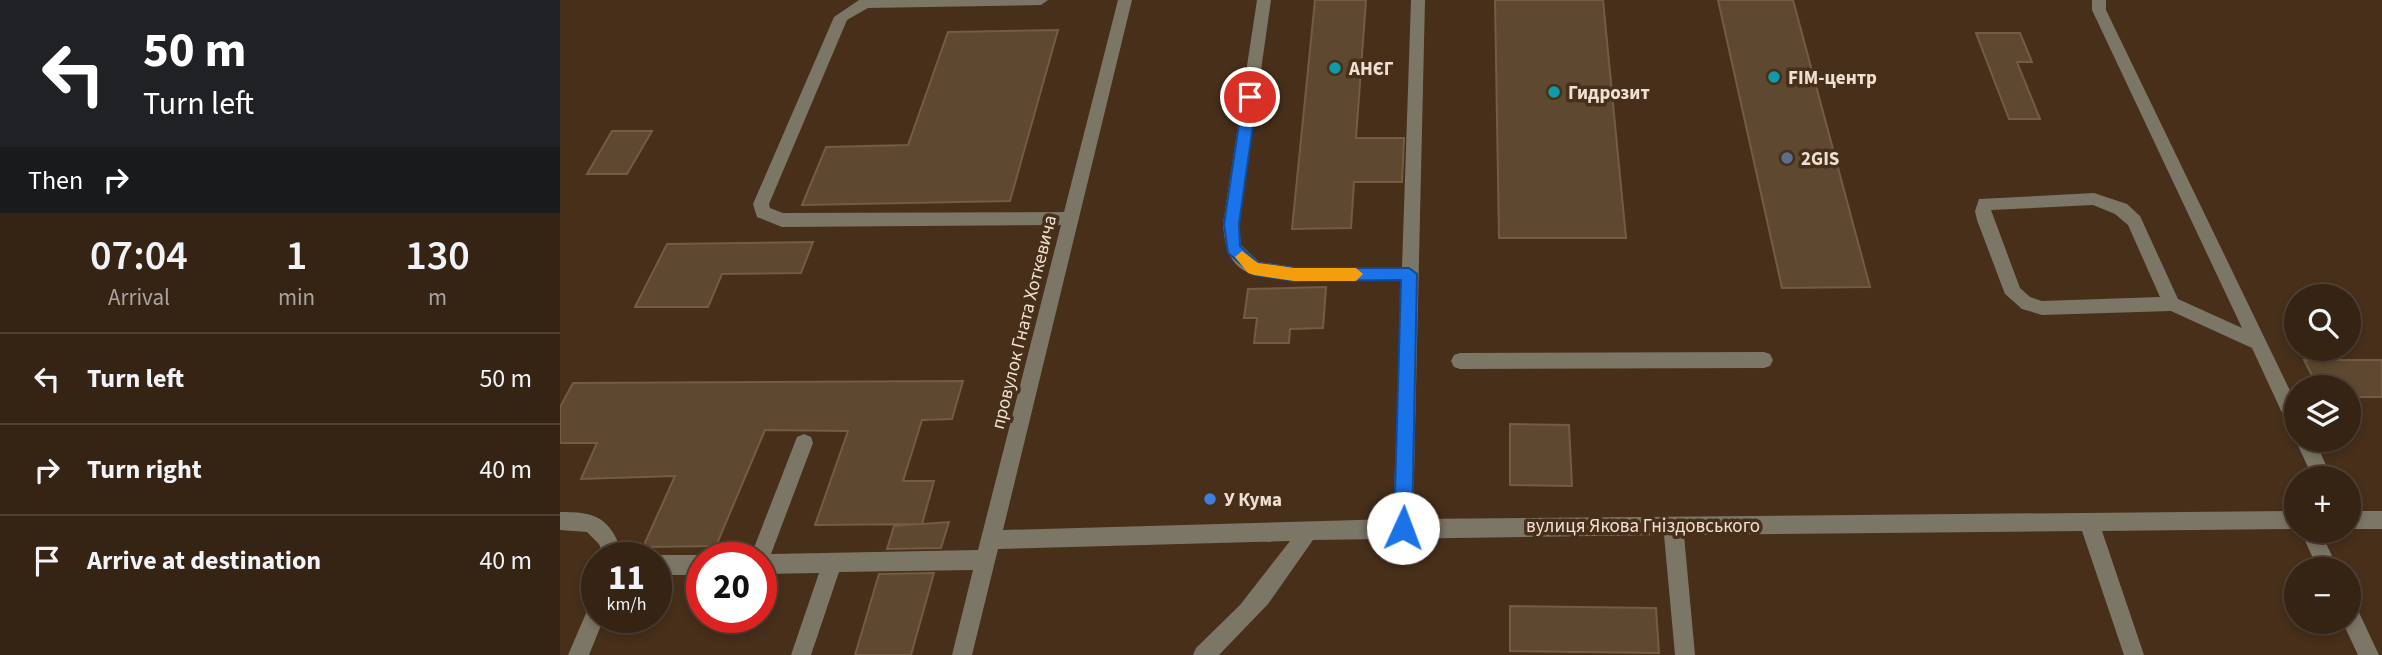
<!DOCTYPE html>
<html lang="en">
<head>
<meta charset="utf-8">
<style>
  body { margin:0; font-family:"Source Sans 3",sans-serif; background:#402f22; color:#f1f3f6; height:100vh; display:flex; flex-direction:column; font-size:26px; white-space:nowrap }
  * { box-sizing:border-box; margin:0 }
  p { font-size:23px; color:#aaa4a0 }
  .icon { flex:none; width:38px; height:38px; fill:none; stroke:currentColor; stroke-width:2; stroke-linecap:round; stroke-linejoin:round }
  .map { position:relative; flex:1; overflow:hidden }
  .side { display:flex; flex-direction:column; background:#352314; width:560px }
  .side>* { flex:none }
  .guide { background:#202124; color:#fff; overflow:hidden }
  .tools { position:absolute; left:1724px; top:284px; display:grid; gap:14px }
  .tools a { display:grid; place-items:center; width:77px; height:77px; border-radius:50%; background:#352314; box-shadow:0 4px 10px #0003,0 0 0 2px #4f4034; font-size:35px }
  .speed { position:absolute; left:21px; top:542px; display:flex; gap:14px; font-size:35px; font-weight:700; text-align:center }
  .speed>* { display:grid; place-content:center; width:91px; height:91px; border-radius:50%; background:#352314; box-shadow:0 4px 10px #0003,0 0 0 2px #4f4034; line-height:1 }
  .speed small { font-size:18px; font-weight:400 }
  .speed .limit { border:10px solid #d22; background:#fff; color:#111 }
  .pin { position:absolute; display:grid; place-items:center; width:60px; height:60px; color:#fff; margin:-30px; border:4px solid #fff; border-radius:50%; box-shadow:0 2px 7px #0007 }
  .me { position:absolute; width:77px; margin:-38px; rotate:2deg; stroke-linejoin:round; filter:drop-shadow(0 0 5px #0008) }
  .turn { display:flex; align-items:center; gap:24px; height:147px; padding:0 28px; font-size:32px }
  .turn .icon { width:91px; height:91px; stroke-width:2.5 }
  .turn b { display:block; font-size:49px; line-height:60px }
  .then { display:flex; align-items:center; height:66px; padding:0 28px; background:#0003; gap:14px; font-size:26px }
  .eta { display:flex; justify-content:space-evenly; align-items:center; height:119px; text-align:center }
  .eta b { font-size:42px; font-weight:600; line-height:49px }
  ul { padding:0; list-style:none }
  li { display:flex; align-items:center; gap:21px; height:91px; padding:0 28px; border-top:2px solid #4f4034 }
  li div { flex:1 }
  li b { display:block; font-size:26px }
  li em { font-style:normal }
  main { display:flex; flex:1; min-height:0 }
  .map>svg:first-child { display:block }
  .building { fill:#5e482f; stroke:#735c43; stroke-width:2 }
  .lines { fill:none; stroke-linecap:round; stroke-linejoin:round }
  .minor { fill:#7c7666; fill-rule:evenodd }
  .route { fill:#1a73e8; stroke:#114b97; stroke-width:2 }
  .slow { fill:#f59e0b }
  .culture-dot { fill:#0f9aa8; stroke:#472f1a; stroke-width:2.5 }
  .service-dot { fill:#5c6f8a; stroke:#472f1a; stroke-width:2.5 }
  .shop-dot { fill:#3f7fe0; stroke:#472f1a; stroke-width:2.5 }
  .labels { text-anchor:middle; stroke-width:7; stroke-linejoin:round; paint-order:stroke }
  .poi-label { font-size:19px; font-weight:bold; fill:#efe0d3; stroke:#472f1a; text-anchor:start }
  .street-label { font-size:19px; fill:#efe0d3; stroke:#472f1a }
</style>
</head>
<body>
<main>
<section class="side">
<div class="guide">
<div class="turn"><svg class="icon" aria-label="left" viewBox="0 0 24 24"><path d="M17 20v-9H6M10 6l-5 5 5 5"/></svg><div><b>50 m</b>Turn left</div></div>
<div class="then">Then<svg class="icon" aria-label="right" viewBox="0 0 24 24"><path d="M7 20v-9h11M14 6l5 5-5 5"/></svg></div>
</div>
<div class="eta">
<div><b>07:04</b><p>Arrival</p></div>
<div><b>1</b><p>min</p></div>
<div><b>130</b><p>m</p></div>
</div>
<ul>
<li><svg class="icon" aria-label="left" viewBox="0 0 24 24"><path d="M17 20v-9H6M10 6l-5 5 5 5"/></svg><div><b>Turn left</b></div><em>50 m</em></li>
<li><svg class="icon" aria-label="right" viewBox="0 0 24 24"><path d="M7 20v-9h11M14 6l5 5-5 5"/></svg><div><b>Turn right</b></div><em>40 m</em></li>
<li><svg class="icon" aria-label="arrive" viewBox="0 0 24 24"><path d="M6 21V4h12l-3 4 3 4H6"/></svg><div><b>Arrive at destination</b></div><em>40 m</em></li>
</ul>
</section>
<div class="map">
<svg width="1822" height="655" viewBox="0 0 1822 655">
  <rect width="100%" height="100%" fill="#472f1a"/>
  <path class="building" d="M755 0H806L796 138H844L842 182H794L791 228 732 229Z
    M935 0H1043L1066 238H939Z
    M1158 0H1233L1310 287 1222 288Z
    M498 30 450 201 242 205 266 147 348 145 388 32Z
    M1416 33H1460L1472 62H1457L1480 119H1449Z
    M52 131H92L67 174H27Z
    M253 242 241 273 162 274 148 307H75L107 244Z
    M766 287 763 328 730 329 729 343H694L697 318H684L688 289Z
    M1744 360H1822V397H1788V387H1758Z
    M403 381 392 419 362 420 343 481H374L362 524 255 525 288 431 205 430 156 546 83 547 115 476 21 479 37 443H0V407L13 383Z
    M950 424 1009 425 1012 486 950 485Z
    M389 522 381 548 327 549 334 526Z
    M374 573 351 655H295L319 574Z
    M950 606 1096 608 1099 653 950 651Z"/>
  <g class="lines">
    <path class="minor" d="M299 0H488L481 5 308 8 287 20 209 204 210 208 223 213 504 212 558 0H572L443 530 833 519 842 281H734L694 275C669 267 665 247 663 224L697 0H711L679 224 681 245 699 262 734 267H842L851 0H865L853 519 1736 511V529L1542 531 1584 655H1564L1522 531 1124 535 1135 655H1115L1104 535 753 540 708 604 659 655H633L636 648 680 605 730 541 438 549 412 655H392L413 570 279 572 251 655H231L259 573 201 574V558H190L237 437 244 434 251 437 253 443 211 554 418 550 501 225 222 227 197 217 193 204 274 17Z
      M1532 0H1546V10L1736 403V430L1729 428 1692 348 1611 311 1482 315 1462 309 1445 294 1417 220 1415 211 1419 199 1534 193 1567 204 1580 216 1618 299 1682 328 1532 10ZM1533 205 1555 214 1568 225 1600 297 1482 301 1470 297 1460 288 1431 210Z
      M1204 352 1210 354 1213 360 1210 366 1204 368 900 369 894 367 891 361 894 355 900 353Z
      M1736 436V439H1754L1772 478H1753L1735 439Z
      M1788 511H1822V529H1788Z
      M0 512C40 511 52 521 64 558H44L39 544 27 532 0 530Z
      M1740 530H1760L1778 569H1758Z
      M96 555H142L149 558H142V575H96V558H89Z
      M37 601V618H44L29 655H8L30 604Z
      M1788 601 1795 604 1819 655H1798L1782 621H1788Z"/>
  </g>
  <path class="route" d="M690 92 697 97 679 224 680 246 698 263 734 268H849L857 274 852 528 849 534 843 537 836 534 834 528 841 280 734 281 694 275 668 253 664 224 683 97Z"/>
  <path class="slow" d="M682 251 698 263 714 265 734 268H796L803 274 796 281H734L694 275 688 273 675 257Z"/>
  <g class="culture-dot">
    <circle cx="775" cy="68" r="7"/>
    <circle cx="1214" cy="77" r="7"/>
    <circle cx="994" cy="92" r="7"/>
  </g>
  <circle class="service-dot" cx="1227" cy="158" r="7"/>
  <circle class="shop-dot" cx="650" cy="499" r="7"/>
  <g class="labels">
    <g class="poi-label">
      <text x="789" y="75">АНЄГ</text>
      <text x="1228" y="84">FIM-центр</text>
      <text x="1008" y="99">Гидрозит</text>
      <text x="1241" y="165">2GIS</text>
      <text x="664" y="506">У Кума</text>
    </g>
    <g class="street-label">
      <text transform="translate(463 322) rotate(-76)" y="7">провулок Гната Хоткевича</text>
      <text x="1083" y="532">вулиця Якова Гніздовського</text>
    </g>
  </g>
</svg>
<div class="tools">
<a><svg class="icon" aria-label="search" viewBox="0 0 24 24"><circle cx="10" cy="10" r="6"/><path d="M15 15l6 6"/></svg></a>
<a><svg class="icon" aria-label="layers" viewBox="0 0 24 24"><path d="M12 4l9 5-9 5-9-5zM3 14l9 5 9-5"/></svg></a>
<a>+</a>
<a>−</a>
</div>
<div class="speed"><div>11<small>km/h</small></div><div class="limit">20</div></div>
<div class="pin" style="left:690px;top:97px;background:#d93025"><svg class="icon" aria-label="arrive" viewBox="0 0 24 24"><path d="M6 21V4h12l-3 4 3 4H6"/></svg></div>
<svg class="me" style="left:843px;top:528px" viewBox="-20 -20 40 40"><circle r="19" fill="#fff"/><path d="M0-13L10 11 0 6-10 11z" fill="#1a73e8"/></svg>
</div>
</main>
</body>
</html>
